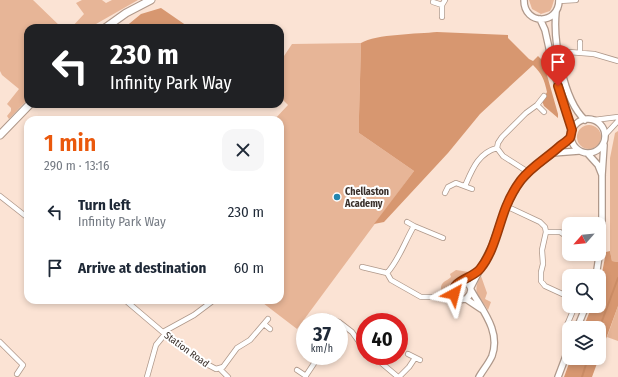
<!DOCTYPE html>
<html lang="en">
<head>
<meta charset="utf-8">
<style>
  body { margin:0; font-family:"Fira Sans Condensed",sans-serif; background:#f6f6f7; color:#1f2937; height:100vh; display:flex; flex-direction:column; font-size:15px; white-space:nowrap }
  * { box-sizing:border-box; margin:0 }
  p { font-size:13px; color:#747a83 }
  .icon { flex:none; width:22px; height:22px; fill:none; stroke:currentColor; stroke-width:2; stroke-linecap:round; stroke-linejoin:round }
  .map { position:relative; flex:1; overflow:hidden }
  .sheet { position:absolute; left:24px; top:116px; width:260px; height:188px; display:flex; flex-direction:column; background:#fff; border-radius:12px; box-shadow:0 2px 6px #0003 }
  .sheet>* { flex:none }
  .banner { position:absolute; left:24px; top:24px; width:260px; height:84px; border-radius:12px; box-shadow:0 2px 6px #0003; background:#202124; color:#fff; overflow:hidden }
  .needle { width:26px; rotate:243deg }
  .fabs { position:absolute; left:562px; top:217px; display:grid; gap:8px }
  .fabs a { display:grid; place-items:center; width:44px; height:44px; border-radius:8px; background:#fff; box-shadow:0 2px 6px #0003; font-size:20px }
  .speed { position:absolute; left:296px; top:313px; display:flex; gap:8px; font-size:20px; font-weight:700; text-align:center }
  .speed>* { display:grid; place-content:center; width:52px; height:52px; border-radius:50%; background:#fff; box-shadow:0 2px 6px #0003; line-height:1 }
  .speed small { font-size:10px; font-weight:400 }
  .speed .limit { border:6px solid #d22; background:#fff; color:#111 }
  .pin { position:absolute; display:grid; place-items:center; width:34px; height:34px; color:#fff; margin:-41px -17px; border-radius:50% 50% 50% 0; rotate:-45deg; box-shadow:0 0 4px #0007 }
  .pin .icon { rotate:45deg }
  .me { position:absolute; width:44px; margin:-22px; rotate:38deg; stroke-linejoin:round; filter:drop-shadow(0 0 3px #0008) }
  .turn { display:flex; align-items:center; gap:14px; height:84px; padding:0 20px; font-size:18px }
  .turn .icon { width:52px; height:52px; stroke-width:2.5 }
  .turn b { display:block; font-size:28px; line-height:34px }
  .round { display:grid; place-items:center; flex:none; width:42px; height:42px; border-radius:12px; background:#f6f6f7 }
  .overview { display:flex; align-items:center; justify-content:space-between; height:68px; padding:0 20px }
  h1 { font-size:24px; font-weight:600; line-height:30px; color:#ea580c }
  ul { padding:0; list-style:none }
  li { display:flex; align-items:center; gap:12px; height:56px; padding:0 20px }
  li div { flex:1 }
  li b { display:block; font-size:15px }
  li em { font-style:normal }
  .map>svg:first-child { display:block }
  .green { fill:#e7b597 }
  .forest { fill:#d79770 }
  .lines { fill:none; stroke-linecap:round; stroke-linejoin:round }
  .stream { stroke:#cb8c65; stroke-width:2 }
  .minor-casing { stroke:#af988a; stroke-width:6 }
  .tertiary-casing { stroke:#af988a; stroke-width:8 }
  .primary-casing { stroke:#af988a; stroke-width:9 }
  .minor { stroke:#fff; stroke-width:4.5 }
  .tertiary { stroke:#fff; stroke-width:5.5 }
  .primary { stroke:#fff; stroke-width:7 }
  .route-casing { stroke:#983908; stroke-width:10 }
  .route { stroke:#ea580c; stroke-width:7 }
  .poi-dot { fill:#2285af; stroke:#fff; stroke-width:1.5 }
  .labels { text-anchor:middle; stroke-width:4; stroke-linejoin:round; paint-order:stroke }
  .poi-label { font-size:10px; font-weight:bold; fill:#392f2a; stroke:#fff; text-anchor:start }
  .street-label { font-size:10px; fill:#392f2a; stroke:#fff }
</style>
</head>
<body>
<div class="map">
<svg width="618" height="377" viewBox="0 0 618 377">
  <rect width="100%" height="100%" fill="#fbe3d4"/>
  <path class="green" d="M0 0H33L62 28H28V99L9 119 7 116 11 111V108L7 104 19 89 2 75 0 71Z
    M82 0H102L106 3 112 0H138L89 28H71L84 14 76 3Z
    M529 0H554L552 7 550 11 541 14 532 9Z
    M361 43 359 116V133L414 171 297 329 263 303 265 300H280V120H274L288 105 280 97V62L292 44Z
    M577 137a12 12 0 1 1 24 0a12 12 0 1 1-24 0Z
    M618 131V262L612 261 610 251V158L615 133Z
    M456 270 469 272 453 281 447 289 441 291C440 281 446 282 451 277L450 274Z
    M481 276 487 293 485 299 491 302 488 310C479 295 471 293 481 276Z
    M618 306V341L607 337Z"/>
  <path class="forest" d="M161 8 190 28H124L141 14Z
    M437 32 508 35V38L529 59 533 61 538 56 543 61 558 114V118L544 106 542 101 547 92C544 79 542 74 533 65L480 114 448 153 384 222 374 224 414 171 359 133V116L361 43C376 34 418 34 437 32Z
    M610 251 612 261 618 262V306L599 358V328H583L592 306H599V285L602 273 606 252Z
    M571 358H599L592 377H564Z"/>
  <g class="lines">
    <path class="stream" d="M599 329 618 278
      M582 377 588 358"/>
    <defs>
      <path id="minor" d="M559 1 576 0
        M433 2 442 5
        M442 17V5L445 0
        M580 51V42
        M569 52 594 54 618 61
        M537 105 544 112
        M594 120 618 117
        M606 134 618 121
        M528 172 503 156 497 148 498 143 502 137 526 113 537 105 544 96
        M465 186C472 170 478 153 497 148
        M445 193 448 187 456 183 472 189
        M0 196 28 218
        M506 206 540 222 545 227 546 232 542 250 543 264 541 272V281L545 286 569 297
        M407 222 414 226
        M546 232H560L569 238
        M443 238 414 226C405 241 399 260 387 273L391 280 421 297H438L453 299 457 298
        M362 267 387 273
        M440 296 450 292 453 289
        M125 300 165 334 201 361 216 369 223 367 237 348 250 340 268 319
        M328 317 338 322
        M339 322 352 332 365 350
        M264 324 270 329
        M567 325 575 306
        M163 332 194 315 214 300
        M0 342 23 365 17 374
        M408 354 420 360
        M373 356 398 377
        M220 369 228 377
        M297 370 306 376
        M147 377 156 345 165 334
        M305 377 319 356
        M399 377 409 367 415 358"/>
      <path id="tertiary" d="M524 0C524 26 559 25 559 0
        M556 12C553 40 563 100 585 120
        M540 19 545 30 555 75 572 130
        M571 136a17 17 0 1 1 34 0a17 17 0 1 1-34 0Z
        M553 153 579 151
        M588 154 598 165 602 175
        M596 276 602 237V175L604 145
        M462 281C471 283 474 291 467 298 459 303 448 294 455 285 457 282 462 281 466 279 471 277 475 273 479 270
        M471 287 492 246 506 206 517 186 532 169 553 153 571 137
        M471 290C482 310 501 331 492 356 489 363 483 370 479 377
        M466 299 481 309
        M577 328 586 306
        M558 377 569 348"/>
      <path id="primary" d="M105 28 126 13 151 0
        M0 135 30 104"/>
    </defs>
    <use href="#minor" class="minor-casing"/>
    <use href="#tertiary" class="tertiary-casing"/>
    <use href="#primary" class="primary-casing"/>
    <use href="#minor" class="minor"/>
    <use href="#tertiary" class="tertiary"/>
    <use href="#primary" class="primary"/>
  </g>
  <g class="lines">
    <defs>
      <path id="route" d="M454 294C451 280 472 279 480 269 494 252 498 227 506 207 510 197 515 188 521 180 532 166 547 158 560 146 563 144 567 141 570 138 571 136 571 133 572 130L558 86"/>
    </defs>
    <use href="#route" class="route-casing"/>
    <use href="#route" class="route"/>
  </g>
  <circle class="poi-dot" cx="337" cy="197" r="4"/>
  <g class="labels">
    <g class="poi-label">
      <text x="345" y="195">Chellaston<tspan x="345" dy="12">Academy</tspan></text>
    </g>
    <g class="street-label">
      <text transform="translate(187 349) rotate(36)" y="4">Station Road</text>
    </g>
  </g>
</svg>
<div class="fabs">
<a><svg class="needle" viewBox="-14 -14 28 28"><path d="M0-13l5 13h-10z" fill="#e53935"/><path d="M0 13l5-13h-10z" fill="#747a83"/></svg></a>
<a><svg class="icon" aria-label="search" viewBox="0 0 24 24"><circle cx="10" cy="10" r="6"/><path d="M15 15l6 6"/></svg></a>
<a><svg class="icon" aria-label="layers" viewBox="0 0 24 24"><path d="M12 4l9 5-9 5-9-5zM3 14l9 5 9-5"/></svg></a>
</div>
<div class="speed"><div>37<small>km/h</small></div><div class="limit">40</div></div>
<div class="pin" style="left:558px;top:86px;background:#d93025"><svg class="icon" aria-label="arrive" viewBox="0 0 24 24"><path d="M6 21V4h12l-3 4 3 4H6"/></svg></div>
<svg class="me" style="left:454px;top:294px" viewBox="-20 -20 40 40"><path d="M0-17L14 15 0 8-14 15z" fill="#ea580c" stroke="#fff" stroke-width="4"/></svg>
<div class="banner">
<div class="turn"><svg class="icon" aria-label="left" viewBox="0 0 24 24"><path d="M17 20v-9H6M10 6l-5 5 5 5"/></svg><div><b>230 m</b>Infinity Park Way</div></div>
</div>
<section class="sheet">
<div class="overview"><div><h1>1 min</h1><p>290 m · 13:16</p></div><a class="round"><svg class="icon" aria-label="close" viewBox="0 0 24 24"><path d="M6 6l12 12M18 6L6 18"/></svg></a></div>
<ul>
<li><svg class="icon" aria-label="left" viewBox="0 0 24 24"><path d="M17 20v-9H6M10 6l-5 5 5 5"/></svg><div><b>Turn left</b><p>Infinity Park Way</p></div><em>230 m</em></li>
<li><svg class="icon" aria-label="arrive" viewBox="0 0 24 24"><path d="M6 21V4h12l-3 4 3 4H6"/></svg><div><b>Arrive at destination</b></div><em>60 m</em></li>
</ul>
</section>
</div>
</body>
</html>
